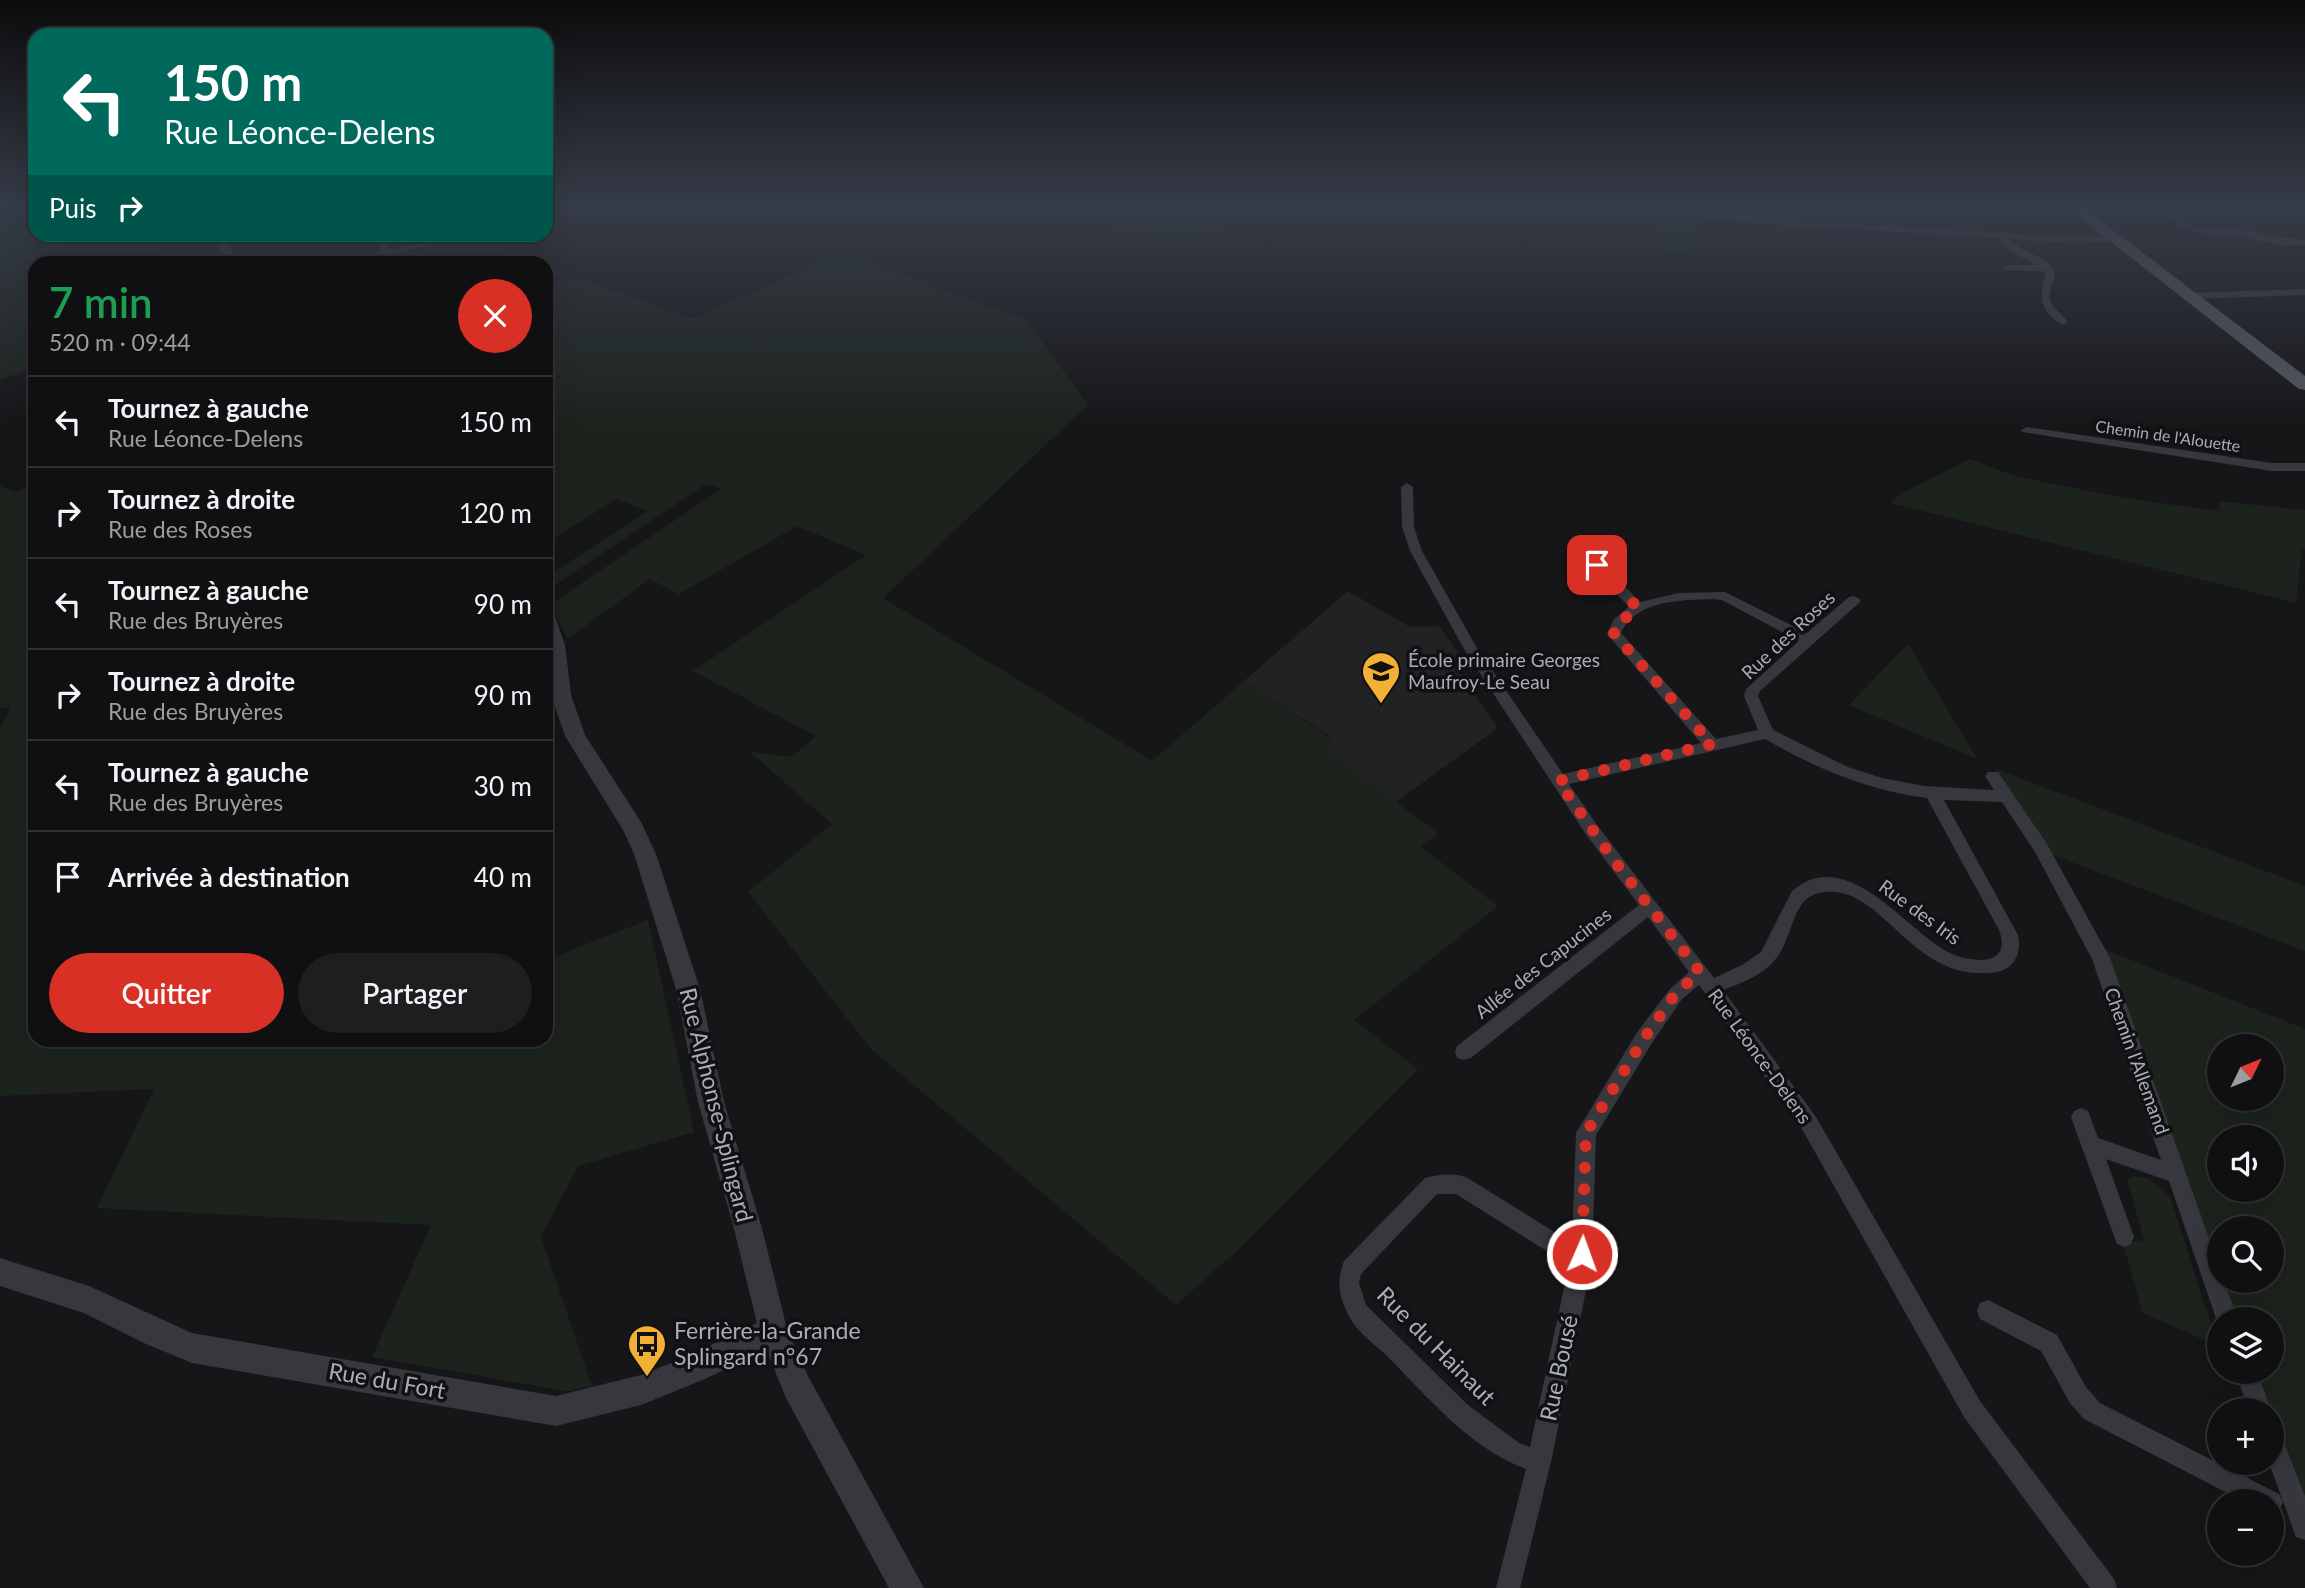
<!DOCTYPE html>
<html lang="fr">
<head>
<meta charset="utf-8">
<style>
  body { margin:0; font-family:Lato,sans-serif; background:#1e1e20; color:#f1f3f6; height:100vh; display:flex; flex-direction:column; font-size:26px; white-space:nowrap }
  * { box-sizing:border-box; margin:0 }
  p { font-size:23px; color:#9c9d9f }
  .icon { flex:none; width:38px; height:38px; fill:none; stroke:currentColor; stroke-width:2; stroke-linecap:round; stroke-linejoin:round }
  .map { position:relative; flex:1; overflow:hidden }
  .drawer { position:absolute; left:28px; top:256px; width:525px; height:791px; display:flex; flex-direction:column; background:#101012; border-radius:21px; box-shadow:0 7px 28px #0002,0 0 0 2px #303032 }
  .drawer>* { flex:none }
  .banner { position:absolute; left:28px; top:28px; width:525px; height:214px; border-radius:21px; box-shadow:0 7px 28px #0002,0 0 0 2px #303032; background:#00695c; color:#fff; overflow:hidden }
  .needle { width:46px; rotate:47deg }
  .fabs { position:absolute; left:2207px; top:1034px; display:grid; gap:14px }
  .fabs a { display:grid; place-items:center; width:77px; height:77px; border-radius:50%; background:#101012; box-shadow:0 7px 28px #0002,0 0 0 2px #303032; font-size:35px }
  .pin { position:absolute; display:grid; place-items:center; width:60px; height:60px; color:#fff; margin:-30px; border-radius:14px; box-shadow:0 4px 10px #0006 }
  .me { position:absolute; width:77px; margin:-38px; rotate:2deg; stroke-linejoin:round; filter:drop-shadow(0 0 5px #0008) }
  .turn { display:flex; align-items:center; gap:24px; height:147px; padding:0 21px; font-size:32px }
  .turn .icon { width:91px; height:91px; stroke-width:2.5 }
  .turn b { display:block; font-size:49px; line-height:60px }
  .then { display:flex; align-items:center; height:66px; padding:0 21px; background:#0003; gap:14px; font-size:26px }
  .round { display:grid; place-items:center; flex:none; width:74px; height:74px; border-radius:37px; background:#1e1e20 }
  .summary { display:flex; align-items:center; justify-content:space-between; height:119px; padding:0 21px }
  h1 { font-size:42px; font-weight:600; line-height:52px; color:#1e9e55 }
  .action { display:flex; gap:14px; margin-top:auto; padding:14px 21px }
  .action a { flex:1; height:80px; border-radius:42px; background:#d93025; color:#fff; font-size:28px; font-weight:600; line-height:80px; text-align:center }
  .action a+a { background:#1e1e20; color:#f1f3f6 }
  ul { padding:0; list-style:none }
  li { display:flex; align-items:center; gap:21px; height:91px; padding:0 21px; border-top:2px solid #303032 }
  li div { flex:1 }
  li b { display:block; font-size:26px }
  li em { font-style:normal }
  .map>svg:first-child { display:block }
  .built { fill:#222225 }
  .green { fill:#1c231d; fill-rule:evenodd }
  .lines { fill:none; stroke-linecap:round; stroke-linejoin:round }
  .minor { fill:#37383d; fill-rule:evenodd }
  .tertiary { fill:#37383d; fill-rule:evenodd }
  .primary { fill:#53555c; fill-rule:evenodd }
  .route { stroke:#d93025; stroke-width:12; stroke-dasharray:0 21.6 }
  .labels { text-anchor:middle; stroke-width:7; stroke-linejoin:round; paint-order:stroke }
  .far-street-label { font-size:16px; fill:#a8adb8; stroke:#111113 }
  .street-label { font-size:19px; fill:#a8adb8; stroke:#111113 }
  .poi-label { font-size:19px; fill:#a8adb8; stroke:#111113; text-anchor:start }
  .near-street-label { font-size:23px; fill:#a8adb8; stroke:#111113 }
  .near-poi-label { font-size:23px; fill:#a8adb8; stroke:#111113; text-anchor:start }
</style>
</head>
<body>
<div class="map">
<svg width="2305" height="1588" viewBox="0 0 2305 1588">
  <rect width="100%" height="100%" fill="#161618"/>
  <path class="built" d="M1348 591 1410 627 1439 626 1462 658 1454 664 1498 728 1396 802 1327 751 1331 737 1244 681Z"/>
  <path class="green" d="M0 205H35V234L134 235V248L210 238 213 243 159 250 155 262 178 260 177 262H35V368L0 380Z
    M1138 205H1269L1190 242 1115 230Z
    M1345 205H1479L1469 220Z
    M1654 213 1693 216 1700 255 1661 252Z
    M480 235 526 262H360Z
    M840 252 1027 320 1088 405 883 598 1152 761 1244 681 1331 738 1327 751 1438 833 1421 847 1498 906 1354 1020 1418 1069 1241 1247 1176 1305 871 1049 748 892 832 824 750 752 792 757 816 736 693 671 866 555 797 526 679 594 650 579 567 639 551 604 721 489 706 484 546 591V577L648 511 616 499 546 544V274L561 283 577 278 693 319Z
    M1970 459 2015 476 2064 486 2130 499 2220 511 2219 501 2305 510V550L2302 549 2296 603 1890 503 1902 493Z
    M35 483V1040H324L325 1045 339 1040H546V960L648 920 694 1132 578 1166 541 1237 592 1386 566 1391 372 1357 431 1225 97 1208 154 1089 0 1096V729L10 708 0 709V486L17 492Z
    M1908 644 1977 759 1849 705Z
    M1996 769 2305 886V951L2048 853Z
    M2101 948 2305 1029V1511L2272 1429V1410H2264L2248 1372H2272V1320L2230 1319ZM2219 1046H2272V1099H2219ZM2219 1138H2272V1190H2219ZM2219 1228H2272V1281H2219Z
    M2134 1176 2148 1178 2170 1197 2218 1346 2143 1313 2123 1243 2144 1240 2127 1179Z"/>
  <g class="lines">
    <path class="minor" d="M599 205H616L546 221V215Z
      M1604 205H1634L1795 220 2068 237 2116 236 2135 243 2130 246 2116 242 2068 243 2009 239C2021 251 2044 256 2052 267 2060 277 2047 288 2050 300 2053 308 2063 315 2068 322L2063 325C2042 315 2037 296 2046 276L2044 271 2005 270 2003 268 2008 265H2036L2011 251 1998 238 1795 226 1608 208Z
      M2152 205C2168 205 2175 218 2190 225 2204 231 2219 228 2234 229 2259 232 2279 239 2305 239V245H2280L2234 235H2209L2184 229Z
      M374 234H383L389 250 457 234H475L360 262H346L347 260 381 252Z
      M2305 289V295L2190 299 2185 296 2190 293Z
      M2027 427 2272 463H2305V471H2272L2023 432 2021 430Z
      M1407 483 1413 487 1414 527 1422 551 1477 648 1563 774 1701 743 1607 634 1614 619 1629 607 1592 568V562H1602L1640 602 1679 593 1725 592 1807 633 1849 597 1854 596 1861 600 1859 603 1760 691 1758 696 1773 730 1848 767 1882 778 1924 786 1994 790 1985 776 1988 772H1998L2047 844 2110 958 2219 1267V1281H2224L2238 1320H2219V1327L2169 1181 2106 1159 2134 1237 2131 1244 2124 1247 2117 1244 2071 1117 2074 1111 2081 1108 2088 1111 2098 1138 2161 1160 2092 959 2035 852 2002 802 1944 800 2018 935C2021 947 2018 961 2007 968 1999 973 1990 973 1981 973 1914 974 1884 896 1835 892 1788 888 1798 934 1774 961 1761 976 1741 983 1723 990L1816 1117 1980 1401 2114 1579 2117 1588H2090L1964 1417 1802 1129 1699 985 1682 999 1652 1043 1596 1135 1592 1261 1551 1462 1520 1588H1496L1526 1469C1469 1448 1427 1396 1386 1355 1374 1344 1356 1331 1349 1316 1339 1297 1336 1281 1344 1261L1425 1178C1437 1174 1454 1173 1466 1177L1572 1243 1576 1133 1638 1031 1670 989 1689 972 1648 917 1471 1058 1464 1060 1457 1058 1455 1052 1457 1046 1639 905 1585 833 1464 649 1410 551 1402 527 1401 487ZM1713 599 1722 600 1799 641 1746 689 1744 696 1758 730 1716 739 1621 633C1635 600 1682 600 1713 599ZM1765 739C1815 768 1869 791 1927 798L1999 930C2013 967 1972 963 1950 953 1906 931 1847 843 1792 891L1761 952 1742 965 1714 978 1597 825 1569 784ZM1437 1194H1456L1569 1265 1530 1447 1519 1443 1468 1405 1366 1305 1359 1283 1361 1274Z
      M1988 1300 2057 1335 2086 1387 2100 1403 2279 1494 2283 1502 2279 1510 2272 1514V1502H2245L2084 1419 2070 1403 2041 1351 1980 1319 1977 1311 1980 1303Z
      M2235 1372H2257L2271 1410H2249Z
      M2272 1429 2280 1433 2305 1496V1540L2296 1537 2269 1463H2272Z"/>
    <path class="tertiary" d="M211 234H223L239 262H227Z
      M546 610 555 616 565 645 571 695 585 735 641 822 656 854 700 989 724 1102 761 1225 787 1329 808 1376 924 1588H889L786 1398 766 1349 705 1379 641 1405 556 1426 192 1363 146 1344 84 1313 0 1286V1258L89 1286 192 1333 556 1396 641 1375 684 1358 757 1323 733 1225 698 1102 676 989 634 854 623 830 565 736 551 695Z"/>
    <path class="primary" d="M2064 205H2080L2305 376V390L2299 389Z"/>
  </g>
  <linearGradient id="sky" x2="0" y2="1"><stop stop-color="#0c0c0d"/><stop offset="0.48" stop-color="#363c48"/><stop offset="1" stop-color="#363c48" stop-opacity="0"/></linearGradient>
  <rect width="2305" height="427" fill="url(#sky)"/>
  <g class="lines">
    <path class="route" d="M1582 1254 1586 1133 1645 1037 1676 993 1700 972 1616 863 1558 781 1712 744 1614 634 1615 626 1638 608 1597 565"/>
  </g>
  <defs>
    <symbol id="school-pin" viewBox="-11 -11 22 30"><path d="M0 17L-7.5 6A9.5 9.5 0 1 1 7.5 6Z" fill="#f2b134" stroke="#111113"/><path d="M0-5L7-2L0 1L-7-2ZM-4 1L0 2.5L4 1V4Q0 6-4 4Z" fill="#111"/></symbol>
    <symbol id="bus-pin" viewBox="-11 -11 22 30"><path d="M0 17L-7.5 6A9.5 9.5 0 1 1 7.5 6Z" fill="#f2b134" stroke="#111113"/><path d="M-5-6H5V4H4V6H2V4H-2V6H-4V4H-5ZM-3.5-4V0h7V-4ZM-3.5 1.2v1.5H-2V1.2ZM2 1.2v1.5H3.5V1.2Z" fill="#111"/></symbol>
  </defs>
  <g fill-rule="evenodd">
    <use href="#school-pin" x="1359" y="649" width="44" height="60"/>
    <use href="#bus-pin" x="625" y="1322" width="44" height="60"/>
  </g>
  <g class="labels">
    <g class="far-street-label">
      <text transform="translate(2168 436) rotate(8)" y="6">Chemin de l'Alouette</text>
    </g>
    <g class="street-label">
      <text transform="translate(1788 635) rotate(-43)" y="7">Rue des Roses</text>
      <text transform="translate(1920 912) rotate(36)" y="7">Rue des Iris</text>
      <text transform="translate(1543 963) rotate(-38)" y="7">Allée des Capucines</text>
      <text transform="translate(1760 1056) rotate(54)" y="7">Rue Léonce-Delens</text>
      <text transform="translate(2137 1061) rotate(70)" y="7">Chemin l'Allemand</text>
    </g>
    <g class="poi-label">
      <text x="1408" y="667">École primaire Georges<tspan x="1408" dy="22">Maufroy-Le Seau</tspan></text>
    </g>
    <g class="near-street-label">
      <text transform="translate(716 1105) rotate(76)" y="8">Rue Alphonse-Splingard</text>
      <text transform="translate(1436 1346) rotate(45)" y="8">Rue du Hainaut</text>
      <text transform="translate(1559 1368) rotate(-78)" y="8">Rue Bousé</text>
      <text transform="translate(387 1381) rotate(10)" y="8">Rue du Fort</text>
    </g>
    <g class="near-poi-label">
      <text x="674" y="1339">Ferrière-la-Grande<tspan x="674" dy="26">Splingard n°67</tspan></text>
    </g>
  </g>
</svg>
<div class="fabs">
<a><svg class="needle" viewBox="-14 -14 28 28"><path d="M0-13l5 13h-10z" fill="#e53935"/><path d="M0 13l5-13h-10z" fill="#9c9d9f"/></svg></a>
<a><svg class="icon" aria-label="sound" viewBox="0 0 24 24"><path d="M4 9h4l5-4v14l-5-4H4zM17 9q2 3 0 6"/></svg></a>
<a><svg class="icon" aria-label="search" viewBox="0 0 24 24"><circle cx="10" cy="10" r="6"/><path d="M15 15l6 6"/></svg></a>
<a><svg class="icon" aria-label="layers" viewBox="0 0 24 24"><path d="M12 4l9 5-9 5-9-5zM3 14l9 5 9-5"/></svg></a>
<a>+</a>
<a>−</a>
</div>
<div class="pin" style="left:1597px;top:565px;background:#d93025"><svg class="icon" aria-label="arrive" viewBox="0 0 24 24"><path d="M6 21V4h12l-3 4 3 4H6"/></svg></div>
<svg class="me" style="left:1582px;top:1254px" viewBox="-20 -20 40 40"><circle r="17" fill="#d93025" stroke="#fff" stroke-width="3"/><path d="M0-11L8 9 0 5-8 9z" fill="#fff"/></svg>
<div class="banner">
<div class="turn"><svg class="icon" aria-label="left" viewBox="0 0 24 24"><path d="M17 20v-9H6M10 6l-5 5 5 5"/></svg><div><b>150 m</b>Rue Léonce-Delens</div></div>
<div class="then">Puis<svg class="icon" aria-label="right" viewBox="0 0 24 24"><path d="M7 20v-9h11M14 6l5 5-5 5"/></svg></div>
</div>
<section class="drawer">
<div class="summary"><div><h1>7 min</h1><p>520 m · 09:44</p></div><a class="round" style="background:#d93025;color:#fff"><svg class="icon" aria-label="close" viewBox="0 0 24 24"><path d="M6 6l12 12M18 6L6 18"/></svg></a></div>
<ul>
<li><svg class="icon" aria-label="left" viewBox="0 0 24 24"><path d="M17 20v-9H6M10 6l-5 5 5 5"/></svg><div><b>Tournez à gauche</b><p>Rue Léonce-Delens</p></div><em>150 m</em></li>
<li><svg class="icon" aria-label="right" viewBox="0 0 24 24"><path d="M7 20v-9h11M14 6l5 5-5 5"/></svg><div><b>Tournez à droite</b><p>Rue des Roses</p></div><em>120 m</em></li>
<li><svg class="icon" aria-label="left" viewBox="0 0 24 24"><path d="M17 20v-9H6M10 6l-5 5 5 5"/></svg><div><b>Tournez à gauche</b><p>Rue des Bruyères</p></div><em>90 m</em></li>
<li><svg class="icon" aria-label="right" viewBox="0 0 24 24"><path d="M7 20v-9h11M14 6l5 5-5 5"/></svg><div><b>Tournez à droite</b><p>Rue des Bruyères</p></div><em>90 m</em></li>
<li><svg class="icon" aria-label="left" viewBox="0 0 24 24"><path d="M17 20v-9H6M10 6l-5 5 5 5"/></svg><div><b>Tournez à gauche</b><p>Rue des Bruyères</p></div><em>30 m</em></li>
<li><svg class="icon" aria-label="arrive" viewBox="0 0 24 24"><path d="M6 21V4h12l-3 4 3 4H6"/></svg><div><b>Arrivée à destination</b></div><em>40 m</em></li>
</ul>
<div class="action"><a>Quitter</a><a>Partager</a></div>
</section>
</div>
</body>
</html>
